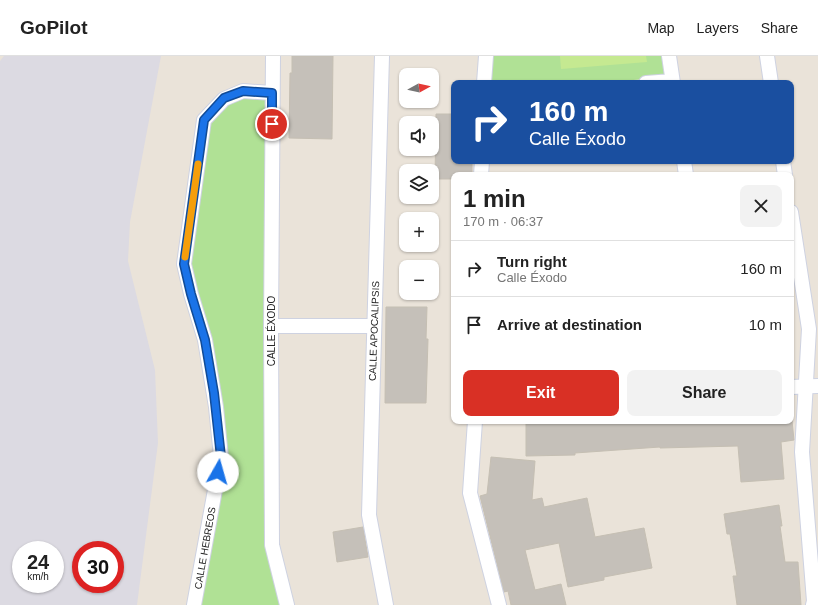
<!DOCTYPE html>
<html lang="en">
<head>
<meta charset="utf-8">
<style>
	:root { --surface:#fff; --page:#f2f2f2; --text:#222; --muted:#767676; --line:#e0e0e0; --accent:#d93025 }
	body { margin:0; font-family:Helvetica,sans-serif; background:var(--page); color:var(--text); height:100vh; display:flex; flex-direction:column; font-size:15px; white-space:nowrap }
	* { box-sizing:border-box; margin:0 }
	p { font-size:13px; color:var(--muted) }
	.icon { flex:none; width:22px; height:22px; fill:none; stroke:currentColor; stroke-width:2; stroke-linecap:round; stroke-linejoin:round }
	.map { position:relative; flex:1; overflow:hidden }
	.drawer { position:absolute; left:451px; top:116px; width:343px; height:252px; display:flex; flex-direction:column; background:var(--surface); border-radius:8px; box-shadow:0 1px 3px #0004 }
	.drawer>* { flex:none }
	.banner { position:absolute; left:451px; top:24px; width:343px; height:84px; border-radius:8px; box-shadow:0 1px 3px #0004; background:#1a4fa0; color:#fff; overflow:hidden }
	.needle { width:26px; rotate:82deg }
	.tools { position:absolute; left:399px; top:12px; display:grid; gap:8px }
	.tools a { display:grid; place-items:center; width:40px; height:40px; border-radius:8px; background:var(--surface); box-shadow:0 1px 3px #0004; font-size:20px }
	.speed { position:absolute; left:12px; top:485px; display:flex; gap:8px; font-size:20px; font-weight:700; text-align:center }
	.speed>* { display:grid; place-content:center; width:52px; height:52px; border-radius:50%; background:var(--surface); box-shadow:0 1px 3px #0004; line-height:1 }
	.speed small { font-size:10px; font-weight:400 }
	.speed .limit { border:6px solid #d22; background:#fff; color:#111 }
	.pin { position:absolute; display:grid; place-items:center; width:34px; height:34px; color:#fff; margin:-17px; border:2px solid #fff; border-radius:50%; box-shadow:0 1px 4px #0007 }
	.me { position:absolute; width:44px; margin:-22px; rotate:7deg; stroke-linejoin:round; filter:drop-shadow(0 0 3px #0008) }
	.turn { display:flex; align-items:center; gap:14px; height:84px; padding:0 12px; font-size:18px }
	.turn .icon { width:52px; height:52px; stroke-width:2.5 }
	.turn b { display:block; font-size:28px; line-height:34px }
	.round { display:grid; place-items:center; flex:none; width:42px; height:42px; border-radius:8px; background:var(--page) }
	.overview { display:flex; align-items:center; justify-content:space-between; height:68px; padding:0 12px }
	h1 { font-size:24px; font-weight:600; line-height:30px }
	.action { display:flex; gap:8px; margin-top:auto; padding:8px 12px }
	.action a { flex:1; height:46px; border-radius:8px; background:var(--accent); color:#fff; font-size:16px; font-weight:600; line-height:46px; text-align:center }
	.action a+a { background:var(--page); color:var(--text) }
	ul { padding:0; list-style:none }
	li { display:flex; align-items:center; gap:12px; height:56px; padding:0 12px; border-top:1px solid var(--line) }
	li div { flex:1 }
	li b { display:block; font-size:15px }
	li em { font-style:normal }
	header { display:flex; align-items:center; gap:24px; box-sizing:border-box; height:56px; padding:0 20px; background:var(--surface); border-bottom:1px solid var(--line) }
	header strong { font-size:19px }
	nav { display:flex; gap:22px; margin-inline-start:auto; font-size:14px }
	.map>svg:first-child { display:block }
	.industrial { fill:#dcdae2; fill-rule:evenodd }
	.green { fill:#b0e195 }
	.pitch { fill:#c5e991 }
	.building { fill:#c5c0b9; stroke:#c5bfb3 }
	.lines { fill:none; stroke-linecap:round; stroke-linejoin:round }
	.minor-casing { stroke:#ced2e1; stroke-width:16 }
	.minor { stroke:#fff; stroke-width:14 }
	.route-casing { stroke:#114b97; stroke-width:10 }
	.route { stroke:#1a73e8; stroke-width:7 }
	.slow { stroke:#f59e0b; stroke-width:7 }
	.labels { text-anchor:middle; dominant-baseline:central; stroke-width:3; stroke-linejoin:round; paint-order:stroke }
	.street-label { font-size:10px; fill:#282828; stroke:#fff }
</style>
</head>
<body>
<header>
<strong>GoPilot</strong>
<nav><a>Map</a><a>Layers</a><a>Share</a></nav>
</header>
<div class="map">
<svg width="818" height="549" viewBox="0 0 818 549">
	<rect width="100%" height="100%" fill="#eae3d9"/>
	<path class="industrial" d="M 4,0 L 161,0 L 130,166 L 128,205 L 155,314 L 158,387 L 137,549 L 0,549 L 0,5 ZM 21,494 L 55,494 L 55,528 L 21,528 ZM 81,494 L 115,494 L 115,528 L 81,528 Z"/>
	<path class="green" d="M 491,0 L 663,0 L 666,21 L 601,27 L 490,27 Z
		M 244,39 L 269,41 L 267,487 L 284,549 L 197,549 L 225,401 L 188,206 L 209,65 L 227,46 Z"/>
	<path class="pitch" d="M 560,0 L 646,0 L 647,6 L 561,13 Z"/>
	<path class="building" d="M 292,0 L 333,0 L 332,83 L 289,82 L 290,17 L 292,17 Z
		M 436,58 L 454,58 L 454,105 L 472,105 L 472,119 L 454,119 L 454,123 L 435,123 Z
		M 386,251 L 427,251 L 426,283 L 428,283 L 426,347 L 385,347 Z
		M 526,365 L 792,365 L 794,384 L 781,386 L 784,423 L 741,426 L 738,390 L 660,392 L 660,391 L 575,397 L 575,399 L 526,400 Z
		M 491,401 L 535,405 L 532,444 L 542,442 L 544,451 L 587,442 L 595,481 L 644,472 L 652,512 L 604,521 L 604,524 L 568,531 L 559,487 L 525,494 L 535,534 L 561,528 L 566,549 L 511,549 L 508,535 L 504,536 L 480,440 L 487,438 Z
		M 779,449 L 782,470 L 780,470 L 785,506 L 798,506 L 801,549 L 737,549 L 733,520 L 737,520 L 730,478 L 727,478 L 724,458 Z
		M 363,471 L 368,501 L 337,506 L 333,476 Z"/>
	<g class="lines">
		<g class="minor-casing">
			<path id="minor" d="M 273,0 L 271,270 L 272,489 L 287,549
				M 382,0 L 369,459 L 386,549
				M 669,0 L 673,27
				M 767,0 L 771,27
				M 484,27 L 486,0
				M 646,27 L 672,25
				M 684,105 L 686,119
				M 783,105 L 785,119
				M 481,119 L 482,105
				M 791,156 L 809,273 L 802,396 L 814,545 L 813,549
				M 271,270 L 374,270
				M 791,331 L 818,330
				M 475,365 L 470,437 L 499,549
				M 194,549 L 221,401 L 216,351 L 205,284 L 191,238 L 184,208 L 204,64 L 224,43 L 243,35 L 272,37"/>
		</g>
		<use href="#minor" class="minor"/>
	</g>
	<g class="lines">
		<g class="route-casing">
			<path id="route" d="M 218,416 L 221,401 L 214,337 L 205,284 L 191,238 L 184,208 L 204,64 L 224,42 L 243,35 L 272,37 L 272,68"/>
		</g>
		<use href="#route" class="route"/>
		<path class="slow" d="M 185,201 L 198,108"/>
	</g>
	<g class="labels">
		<g class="street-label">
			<text transform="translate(271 275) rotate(-90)">CALLE ÉXODO</text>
			<text transform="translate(374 275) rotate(-88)">CALLE APOCALIPSIS</text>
			<text transform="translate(205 492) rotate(-80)">CALLE HEBREOS</text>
		</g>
	</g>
</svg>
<div class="tools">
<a><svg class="needle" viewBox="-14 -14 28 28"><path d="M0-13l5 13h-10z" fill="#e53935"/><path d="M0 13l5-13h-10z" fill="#767676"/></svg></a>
<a><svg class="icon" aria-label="sound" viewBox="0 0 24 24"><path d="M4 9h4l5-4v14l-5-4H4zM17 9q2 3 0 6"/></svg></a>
<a><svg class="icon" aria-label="layers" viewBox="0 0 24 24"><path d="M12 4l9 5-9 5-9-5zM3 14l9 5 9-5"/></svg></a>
<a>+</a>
<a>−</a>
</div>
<div class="speed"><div>24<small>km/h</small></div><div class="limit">30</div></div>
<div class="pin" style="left:272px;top:68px;background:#d93025"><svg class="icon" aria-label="arrive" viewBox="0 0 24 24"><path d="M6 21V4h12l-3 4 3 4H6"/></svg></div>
<svg class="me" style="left:218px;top:416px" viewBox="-20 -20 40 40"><circle r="19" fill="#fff"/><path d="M0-13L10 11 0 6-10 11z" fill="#1a73e8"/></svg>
<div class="banner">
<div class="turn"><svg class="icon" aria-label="right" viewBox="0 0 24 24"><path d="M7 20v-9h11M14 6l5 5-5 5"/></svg><div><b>160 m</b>Calle Éxodo</div></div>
</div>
<section class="drawer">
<div class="overview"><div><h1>1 min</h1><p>170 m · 06:37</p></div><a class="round"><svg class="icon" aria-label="close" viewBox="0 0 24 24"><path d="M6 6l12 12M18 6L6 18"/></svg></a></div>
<ul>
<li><svg class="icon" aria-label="right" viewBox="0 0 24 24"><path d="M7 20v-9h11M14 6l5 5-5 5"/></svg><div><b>Turn right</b><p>Calle Éxodo</p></div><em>160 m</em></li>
<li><svg class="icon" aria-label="arrive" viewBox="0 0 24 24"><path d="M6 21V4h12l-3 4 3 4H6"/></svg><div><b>Arrive at destination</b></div><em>10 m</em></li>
</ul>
<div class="action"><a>Exit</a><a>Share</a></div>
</section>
</div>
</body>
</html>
